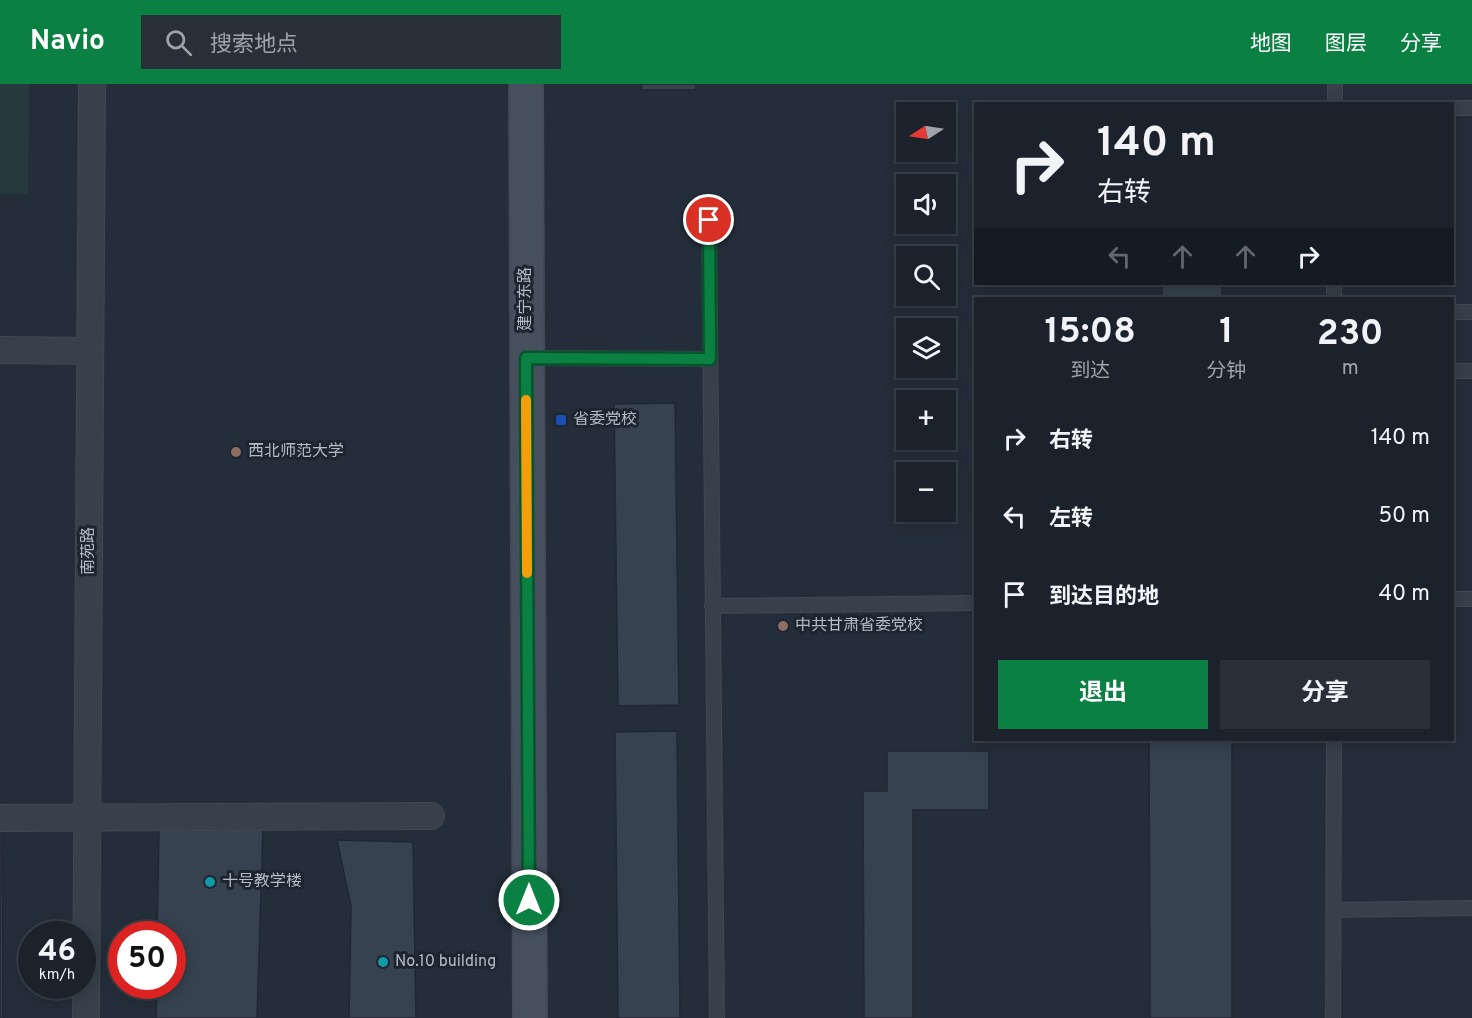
<!DOCTYPE html>
<html lang="zh">
<head>
<meta charset="utf-8">
<style>
	:root { --surface:#1b222c; --page:#282f38; --text:#f1f3f6; --muted:#a0a4a9; --line:#393f48; --accent:#0b8043 }
	body { margin:0; font-family:Overpass,"Noto Sans SC",sans-serif; background:var(--page); color:var(--text); height:100vh; display:flex; flex-direction:column; font-size:22px; white-space:nowrap }
	* { box-sizing:border-box; margin:0 }
	p { font-size:20px; color:var(--muted) }
	.icon { flex:none; width:33px; height:33px; fill:none; stroke:currentColor; stroke-width:2; stroke-linecap:round; stroke-linejoin:round }
	.map { position:relative; flex:1; overflow:hidden }
	.sheet { position:absolute; left:974px; top:213px; width:480px; height:444px; display:flex; flex-direction:column; background:var(--surface); border-radius:0px; box-shadow:0 3px 15px #0003,0 0 0 2px var(--line) }
	.sheet>* { flex:none }
	.guide { position:absolute; left:974px; top:18px; width:480px; height:183px; border-radius:0px; box-shadow:0 3px 15px #0003,0 0 0 2px var(--line); background:#1b222c; color:var(--text); overflow:hidden }
	.needle { width:39px; rotate:258deg }
	.buttons { position:absolute; left:896px; top:18px; display:grid; gap:12px }
	.buttons a { display:grid; place-items:center; width:60px; height:60px; border-radius:0px; background:var(--surface); box-shadow:0 3px 15px #0003,0 0 0 2px var(--line); font-size:30px }
	.speed { position:absolute; left:18px; top:837px; display:flex; gap:12px; font-size:30px; font-weight:700; text-align:center }
	.speed>* { display:grid; place-content:center; width:78px; height:78px; border-radius:50%; background:var(--surface); box-shadow:0 3px 15px #0003,0 0 0 2px var(--line); line-height:1 }
	.speed small { font-size:15px; font-weight:400 }
	.speed .limit { border:9px solid #d22; background:#fff; color:#111 }
	.pin { position:absolute; display:grid; place-items:center; width:51px; height:51px; color:#fff; margin:-26px; border:3px solid #fff; border-radius:50%; box-shadow:0 2px 6px #0007 }
	.me { position:absolute; width:66px; margin:-33px; rotate:0deg; stroke-linejoin:round; filter:drop-shadow(0 0 4px #0008) }
	.turn { display:flex; align-items:center; gap:21px; height:126px; padding:0 24px; font-size:27px }
	.turn .icon { width:78px; height:78px; stroke-width:2.5 }
	.turn b { display:block; font-size:42px; line-height:51px }
	.lanes { display:flex; align-items:center; height:57px; padding:0 24px; background:#0003; justify-content:center; gap:30px; direction:ltr }
	.lanes .off { opacity:.35 }
	.eta { display:flex; justify-content:space-evenly; align-items:center; height:102px; text-align:center }
	.eta b { font-size:36px; font-weight:700; line-height:42px }
	.cta { display:flex; gap:12px; margin-top:auto; padding:12px 24px }
	.cta a { flex:1; height:69px; border-radius:0px; background:var(--accent); color:#fff; font-size:24px; font-weight:700; line-height:69px; text-align:center }
	.cta a+a { background:var(--page); color:var(--text) }
	ul { padding:0; list-style:none }
	li { display:flex; align-items:center; gap:18px; height:78px; padding:0 24px }
	li div { flex:1 }
	li b { display:block; font-size:22px }
	li em { font-style:normal }
	header { display:flex; align-items:center; gap:36px; box-sizing:border-box; height:84px; padding:0 30px; background:var(--accent); color:#fff }
	header strong { font-size:28px }
	nav { display:flex; gap:33px; margin-inline-start:auto; font-size:21px }
	.search { width:420px; height:54px; background:var(--page); display:flex; align-items:center; gap:15px; box-sizing:border-box; padding:0 21px; border-radius:0px; color:var(--muted); font-size:22px }
	.map>svg:first-child { display:block }
	.green { fill:#26393c }
	.building { fill:#364250; stroke:#1f2732; stroke-width:1.5 }
	.lines { fill:none; stroke-linecap:round; stroke-linejoin:round }
	.lane-casing { stroke:#414954; stroke-width:16 }
	.street-casing { stroke:#414954; stroke-width:28 }
	.secondary-casing { stroke:#414954; stroke-width:36 }
	.lane { stroke:#37404b; stroke-width:14 }
	.street { stroke:#37404b; stroke-width:26 }
	.secondary { stroke:#464f5e; stroke-width:33 }
	.route-casing { stroke:#07532c; stroke-width:15 }
	.route { stroke:#0b8043; stroke-width:10 }
	.slow { stroke:#f59e0b; stroke-width:10 }
	.transit-dot { fill:#1a4fb4; stroke:#1d2530; stroke-width:2 }
	.education-dot { fill:#8d6e63; stroke:#1d2530; stroke-width:2 }
	.culture-dot { fill:#0f9aa8; stroke:#1d2530; stroke-width:2 }
	.labels { text-anchor:middle; dominant-baseline:central; stroke-width:6; stroke-linejoin:round; paint-order:stroke }
	.street-label { font-size:16px; fill:#b3bbc6; stroke:#1d2530 }
	.poi-label { font-size:16px; fill:#b3bbc6; stroke:#1d2530; text-anchor:start }
</style>
</head>
<body>
<header>
<strong>Navio</strong>
<div class="search"><svg class="icon" aria-label="search" viewBox="0 0 24 24"><circle cx="10" cy="10" r="6"/><path d="M15 15l6 6"/></svg>搜索地点</div>
<nav><a>地图</a><a>图层</a><a>分享</a></nav>
</header>
<div class="map">
<svg width="1472" height="934" viewBox="0 0 1472 934">
	<rect width="100%" height="100%" fill="#242e3a"/>
	<path class="green" d="M 0,0 L 29,0 L 28,110 L 0,110 Z"/>
	<path class="building" d="M 642,0 L 696,0 L 696,6 L 641,6 Z
		M 1162,200 L 1222,200 L 1222,214 L 1162,214 Z
		M 675,319 L 679,621 L 618,622 L 614,320 Z
		M 677,647 L 680,934 L 618,934 L 615,648 Z
		M 1149,656 L 1232,656 L 1232,934 L 1150,934 Z
		M 887,667 L 989,667 L 989,726 L 913,726 L 913,934 L 864,934 L 863,707 L 887,707 Z
		M 0,741 L 2,741 L 3,934 L 0,934 Z
		M 263,745 L 257,934 L 156,934 L 157,902 L 172,902 L 172,850 L 157,850 L 159,746 Z
		M 337,756 L 413,758 L 416,934 L 349,934 L 351,822 Z"/>
	<g class="lines">
		<g class="lane-casing">
			<path id="lane" d="M 1335,0 L 1335,20
				M 1452,24 L 1472,24
				M 709,136 L 717,934
				M 1334,214 L 1334,200
				M 1452,228 L 1472,228
				M 526,274 L 710,275
				M 1452,287 L 1472,287
				M 1452,515 L 1472,515
				M 712,522 L 975,519
				M 1334,826 L 1472,824
				M 1333,934 L 1334,656"/>
		</g>
		<g class="street-casing">
			<path id="street" d="M 0,266 L 90,267
				M 0,734 L 431,732
				M 86,934 L 92,0"/>
		</g>
		<g class="secondary-casing">
			<path id="secondary" d="M 526,0 L 530,934"/>
		</g>
		<use href="#lane" class="lane"/>
		<use href="#street" class="street"/>
		<use href="#secondary" class="secondary"/>
	</g>
	<g class="lines">
		<g class="route-casing">
			<path id="route" d="M 529,816 L 526,274 L 710,275 L 709,136"/>
		</g>
		<use href="#route" class="route"/>
		<path class="slow" d="M 526,316 L 527,489"/>
	</g>
	<rect class="transit-dot" x="555" y="330" width="12" height="12" rx="3"/>
	<g class="education-dot">
		<circle cx="236" cy="368" r="6"/>
		<circle cx="783" cy="542" r="6"/>
	</g>
	<g class="culture-dot">
		<circle cx="210" cy="798" r="6"/>
		<circle cx="383" cy="878" r="6"/>
	</g>
	<g class="labels">
		<g class="street-label">
			<text transform="translate(526 215) rotate(-90)">建宁东路</text>
			<text transform="translate(89 467) rotate(-90)">南苑路</text>
		</g>
		<g class="poi-label">
			<text x="573" y="336">省委党校</text>
			<text x="248" y="368">西北师范大学</text>
			<text x="795" y="542">中共甘肃省委党校</text>
			<text x="222" y="798">十号教学楼</text>
			<text x="395" y="878">No.10 building</text>
		</g>
	</g>
</svg>
<div class="buttons">
<a><svg class="needle" viewBox="-14 -14 28 28"><path d="M0-13l5 13h-10z" fill="#e53935"/><path d="M0 13l5-13h-10z" fill="#a0a4a9"/></svg></a>
<a><svg class="icon" aria-label="sound" viewBox="0 0 24 24"><path d="M4 9h4l5-4v14l-5-4H4zM17 9q2 3 0 6"/></svg></a>
<a><svg class="icon" aria-label="search" viewBox="0 0 24 24"><circle cx="10" cy="10" r="6"/><path d="M15 15l6 6"/></svg></a>
<a><svg class="icon" aria-label="layers" viewBox="0 0 24 24"><path d="M12 4l9 5-9 5-9-5zM3 14l9 5 9-5"/></svg></a>
<a>+</a>
<a>−</a>
</div>
<div class="speed"><div>46<small>km/h</small></div><div class="limit">50</div></div>
<div class="pin" style="left:709px;top:136px;background:#d93025"><svg class="icon" aria-label="arrive" viewBox="0 0 24 24"><path d="M6 21V4h12l-3 4 3 4H6"/></svg></div>
<svg class="me" style="left:529px;top:816px" viewBox="-20 -20 40 40"><circle r="17" fill="#0b8043" stroke="#fff" stroke-width="3"/><path d="M0-11L8 9 0 5-8 9z" fill="#fff"/></svg>
<div class="guide">
<div class="turn"><svg class="icon" aria-label="right" viewBox="0 0 24 24"><path d="M7 20v-9h11M14 6l5 5-5 5"/></svg><div><b>140 m</b>右转</div></div>
<div class="lanes"><svg class="icon off" aria-label="left" viewBox="0 0 24 24"><path d="M17 20v-9H6M10 6l-5 5 5 5"/></svg><svg class="icon off" aria-label="ahead" viewBox="0 0 24 24"><path d="M12 20V5M6 11l6-6 6 6"/></svg><svg class="icon off" aria-label="ahead" viewBox="0 0 24 24"><path d="M12 20V5M6 11l6-6 6 6"/></svg><svg class="icon" aria-label="right" viewBox="0 0 24 24"><path d="M7 20v-9h11M14 6l5 5-5 5"/></svg></div>
</div>
<section class="sheet">
<div class="eta">
<div><b>15:08</b><p>到达</p></div>
<div><b>1</b><p>分钟</p></div>
<div><b>230</b><p>m</p></div>
</div>
<ul>
<li><svg class="icon" aria-label="right" viewBox="0 0 24 24"><path d="M7 20v-9h11M14 6l5 5-5 5"/></svg><div><b>右转</b></div><em>140 m</em></li>
<li><svg class="icon" aria-label="left" viewBox="0 0 24 24"><path d="M17 20v-9H6M10 6l-5 5 5 5"/></svg><div><b>左转</b></div><em>50 m</em></li>
<li><svg class="icon" aria-label="arrive" viewBox="0 0 24 24"><path d="M6 21V4h12l-3 4 3 4H6"/></svg><div><b>到达目的地</b></div><em>40 m</em></li>
</ul>
<div class="cta"><a>退出</a><a>分享</a></div>
</section>
</div>
</body>
</html>
